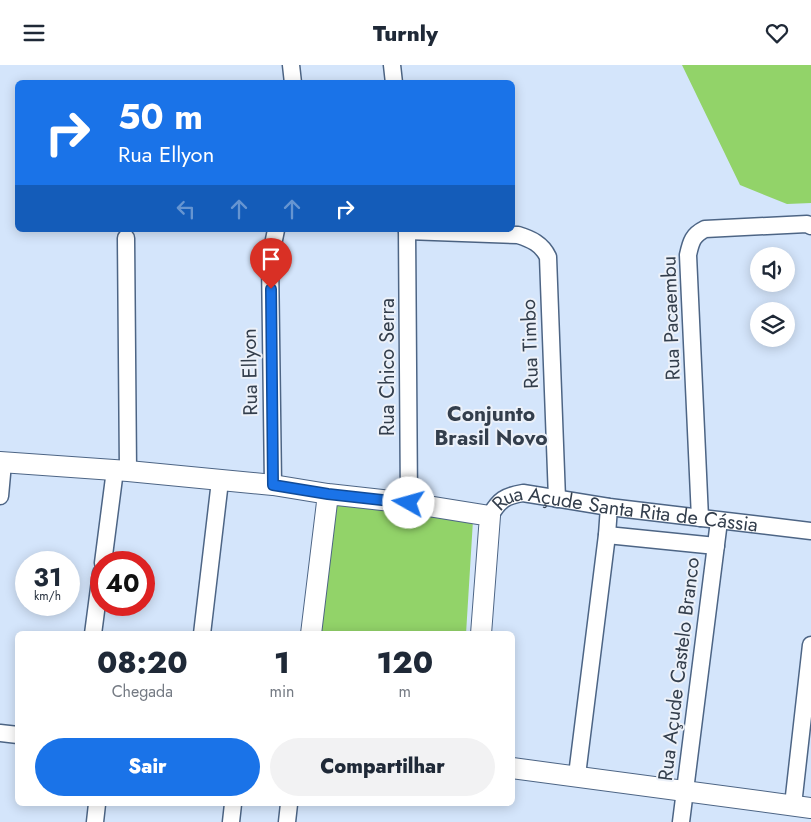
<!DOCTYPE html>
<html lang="pt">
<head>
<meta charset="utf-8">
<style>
	:root { --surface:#fff; --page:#f2f2f3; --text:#1f2937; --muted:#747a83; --accent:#1a73e8 }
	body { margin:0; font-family:Jost,sans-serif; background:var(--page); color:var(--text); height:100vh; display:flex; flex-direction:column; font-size:19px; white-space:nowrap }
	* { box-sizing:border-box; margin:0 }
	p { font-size:16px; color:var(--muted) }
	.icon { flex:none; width:28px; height:28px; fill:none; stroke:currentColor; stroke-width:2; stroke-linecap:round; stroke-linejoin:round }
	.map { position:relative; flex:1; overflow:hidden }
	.drawer { position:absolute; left:15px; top:566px; width:500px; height:175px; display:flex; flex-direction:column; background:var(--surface); border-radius:8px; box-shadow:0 2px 12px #0003 }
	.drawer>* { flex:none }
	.guide { position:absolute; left:15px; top:15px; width:500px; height:152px; border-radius:8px; box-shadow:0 2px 12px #0003; background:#1a73e8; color:#fff; overflow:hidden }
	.fabs { position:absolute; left:750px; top:182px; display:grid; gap:10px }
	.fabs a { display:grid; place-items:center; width:45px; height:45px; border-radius:50%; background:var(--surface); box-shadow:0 2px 12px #0003; font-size:25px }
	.speed { position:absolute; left:15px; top:486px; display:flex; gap:10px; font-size:25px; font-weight:700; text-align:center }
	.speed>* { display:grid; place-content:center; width:65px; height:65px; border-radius:50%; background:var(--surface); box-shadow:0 2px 12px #0003; line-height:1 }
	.speed small { font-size:12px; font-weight:400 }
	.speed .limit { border:8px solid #d22; background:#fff; color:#111 }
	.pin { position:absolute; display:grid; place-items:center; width:42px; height:42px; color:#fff; margin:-51px -21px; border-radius:50% 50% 50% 0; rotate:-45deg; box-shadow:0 0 5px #0007 }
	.pin .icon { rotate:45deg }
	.me { position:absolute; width:55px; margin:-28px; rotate:277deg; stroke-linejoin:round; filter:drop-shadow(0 0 4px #0008) }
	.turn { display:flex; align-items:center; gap:18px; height:105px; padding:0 20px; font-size:22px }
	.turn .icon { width:65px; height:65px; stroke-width:2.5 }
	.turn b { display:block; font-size:35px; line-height:42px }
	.lanes { display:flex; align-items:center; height:48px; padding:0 20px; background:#0003; justify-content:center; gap:25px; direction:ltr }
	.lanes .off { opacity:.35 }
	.eta { display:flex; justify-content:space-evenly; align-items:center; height:85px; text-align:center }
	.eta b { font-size:30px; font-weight:800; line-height:35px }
	.action { display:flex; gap:10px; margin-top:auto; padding:10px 20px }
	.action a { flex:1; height:58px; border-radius:30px; background:var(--accent); color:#fff; font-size:20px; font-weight:800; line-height:58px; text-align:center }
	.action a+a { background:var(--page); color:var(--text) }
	header { display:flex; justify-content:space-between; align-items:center; height:65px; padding:0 20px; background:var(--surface); font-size:22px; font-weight:800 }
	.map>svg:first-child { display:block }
	.green { fill:#92d369 }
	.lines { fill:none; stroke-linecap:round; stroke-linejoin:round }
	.minor-casing { stroke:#4d6585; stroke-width:19 }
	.tertiary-casing { stroke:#4d6585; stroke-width:22 }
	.minor { stroke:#fff; stroke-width:16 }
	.tertiary { stroke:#fff; stroke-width:20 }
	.route-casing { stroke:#114b97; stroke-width:12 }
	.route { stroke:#1a73e8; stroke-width:9 }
	.labels { text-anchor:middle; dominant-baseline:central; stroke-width:4; stroke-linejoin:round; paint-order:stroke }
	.street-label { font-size:20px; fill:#333e4c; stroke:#ecf1f9 }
	.neighbourhood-label { font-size:21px; font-weight:bold; fill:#333e4c; stroke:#ecf1f9 }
</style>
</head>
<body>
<header><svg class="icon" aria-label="menu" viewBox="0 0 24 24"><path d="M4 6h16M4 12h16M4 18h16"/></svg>Turnly<svg class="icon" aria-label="heart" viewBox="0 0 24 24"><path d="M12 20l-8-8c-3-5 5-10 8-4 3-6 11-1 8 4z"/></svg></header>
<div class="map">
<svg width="811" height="757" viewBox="0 0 811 757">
	<rect width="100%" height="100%" fill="#d4e5fb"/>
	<path class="green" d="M 682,0 L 811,0 L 811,138 L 787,139 L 740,120 Z
		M 329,437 L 473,455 L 466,569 L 314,569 Z"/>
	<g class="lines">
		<g class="minor-casing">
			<g id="minor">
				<path d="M 291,0 L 293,18"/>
				<path d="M 392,0 L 394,18"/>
				<path d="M 407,165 L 409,438"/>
				<path d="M 407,166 L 518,170 C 531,174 542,179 548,192 L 557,434"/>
				<path d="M 126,173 L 128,406"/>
				<path d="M 273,420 L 270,194 L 276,165"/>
				<path d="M 0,431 L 3,398"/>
				<path id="s1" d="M 490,451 C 499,435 505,431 523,428 L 609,442 L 811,466"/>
				<path d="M 700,453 L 688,190 C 691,176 693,170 705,164 L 807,159 L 811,161"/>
				<path d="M 607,470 L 716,481"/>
				<path d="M 103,498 L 115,405"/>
				<path d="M 93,569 L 101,508"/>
				<path d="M 202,569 L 220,416"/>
				<path d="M 0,668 L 18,670"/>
				<path d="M 577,710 L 607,470 L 609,442"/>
				<path d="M 793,740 L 811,580"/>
				<path d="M 95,757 L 97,739"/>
				<path d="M 231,757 L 233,739"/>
				<path d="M 287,757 L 289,739"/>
				<path d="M 681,757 L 719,456"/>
			</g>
		</g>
		<g class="tertiary-casing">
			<path id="tertiary" d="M 0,397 L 128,406 L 273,420 L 328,429 L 409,438 L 490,451 L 481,569
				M 311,569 L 328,429
				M 512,703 L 811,743"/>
		</g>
		<use href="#minor" class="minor"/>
		<use href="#tertiary" class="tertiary"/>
	</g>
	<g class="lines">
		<g class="route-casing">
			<path id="route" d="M 271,224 L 273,420 L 328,429 L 409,438"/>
		</g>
		<use href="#route" class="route"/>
	</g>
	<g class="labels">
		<g class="street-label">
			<text transform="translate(671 253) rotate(-92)">Rua Pacaembu</text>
			<text transform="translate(530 279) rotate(-92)">Rua Timbo</text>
			<text transform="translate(387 302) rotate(-90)">Rua Chico Serra</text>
			<text transform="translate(250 307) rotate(-91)">Rua Ellyon</text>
			<text stroke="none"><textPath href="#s1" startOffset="145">Rua Açude Santa Rita de Cássia</textPath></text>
			<text transform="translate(679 604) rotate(-83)">Rua Açude Castelo Branco</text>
		</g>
		<g class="neighbourhood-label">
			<text x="491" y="349">Conjunto<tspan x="491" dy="24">Brasil Novo</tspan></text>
		</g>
	</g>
</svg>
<div class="fabs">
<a><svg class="icon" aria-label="sound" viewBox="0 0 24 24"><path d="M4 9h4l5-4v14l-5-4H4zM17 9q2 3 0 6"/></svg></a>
<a><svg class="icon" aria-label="layers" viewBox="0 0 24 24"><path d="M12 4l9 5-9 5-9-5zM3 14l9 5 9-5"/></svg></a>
</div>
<div class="speed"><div>31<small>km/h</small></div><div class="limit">40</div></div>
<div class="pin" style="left:271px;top:224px;background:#d93025"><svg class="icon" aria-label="arrive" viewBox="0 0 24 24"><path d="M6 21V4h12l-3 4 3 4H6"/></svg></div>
<svg class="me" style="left:409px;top:438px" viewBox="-20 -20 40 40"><circle r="19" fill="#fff"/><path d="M0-13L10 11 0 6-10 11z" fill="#1a73e8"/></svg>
<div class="guide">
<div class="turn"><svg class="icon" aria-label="right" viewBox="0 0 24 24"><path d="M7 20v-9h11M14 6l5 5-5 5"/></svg><div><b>50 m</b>Rua Ellyon</div></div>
<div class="lanes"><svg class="icon off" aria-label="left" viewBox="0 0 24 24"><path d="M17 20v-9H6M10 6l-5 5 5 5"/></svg><svg class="icon off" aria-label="ahead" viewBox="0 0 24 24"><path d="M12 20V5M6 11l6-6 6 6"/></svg><svg class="icon off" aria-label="ahead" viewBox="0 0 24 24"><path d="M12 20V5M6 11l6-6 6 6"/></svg><svg class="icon" aria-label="right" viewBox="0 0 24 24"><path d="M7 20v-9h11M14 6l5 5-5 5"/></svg></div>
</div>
<section class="drawer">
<div class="eta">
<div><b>08:20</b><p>Chegada</p></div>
<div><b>1</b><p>min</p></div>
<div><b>120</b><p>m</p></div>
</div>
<div class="action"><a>Sair</a><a>Compartilhar</a></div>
</section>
</div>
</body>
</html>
